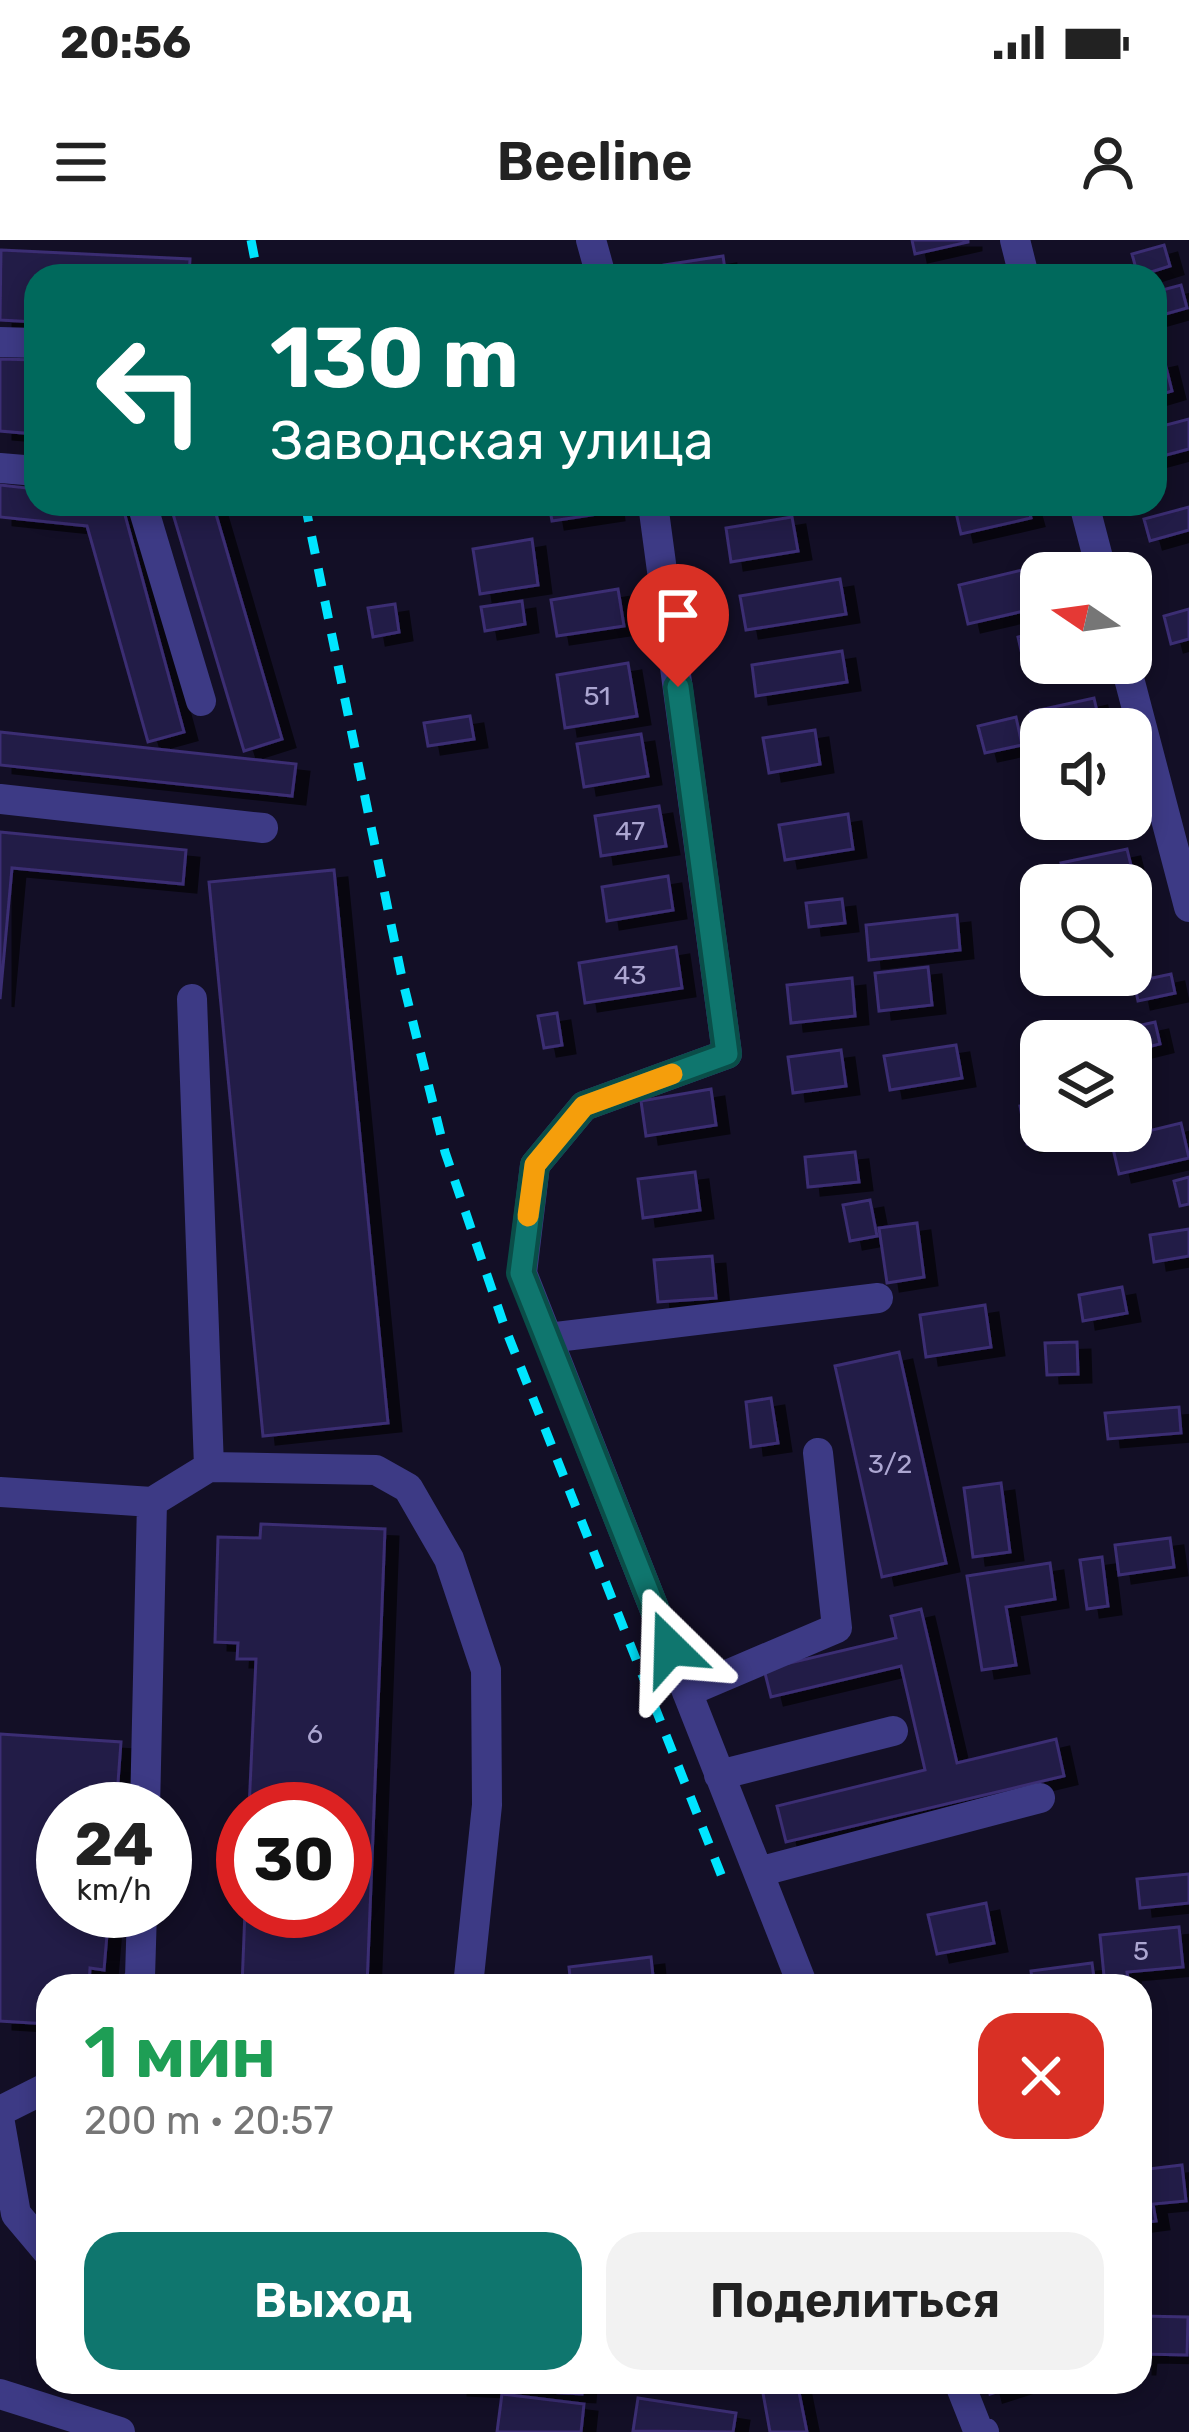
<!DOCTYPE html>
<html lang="ru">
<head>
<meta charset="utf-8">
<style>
	:root { --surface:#fff; --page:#f2f2f2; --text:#222; --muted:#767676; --accent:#0f766e }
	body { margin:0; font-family:Rubik,sans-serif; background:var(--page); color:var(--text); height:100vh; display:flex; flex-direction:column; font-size:45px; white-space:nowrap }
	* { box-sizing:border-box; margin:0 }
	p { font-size:39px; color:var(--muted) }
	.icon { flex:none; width:66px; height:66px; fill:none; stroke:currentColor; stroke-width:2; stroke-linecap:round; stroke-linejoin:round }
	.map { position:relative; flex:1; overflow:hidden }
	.details { position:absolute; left:36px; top:1734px; width:1116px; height:420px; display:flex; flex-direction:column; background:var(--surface); border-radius:36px; box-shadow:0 6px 18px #0003 }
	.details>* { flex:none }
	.guide { position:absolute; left:24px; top:24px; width:1143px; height:252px; border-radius:36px; box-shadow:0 6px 18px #0003; background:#00695c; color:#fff; overflow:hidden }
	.needle { width:78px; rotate:283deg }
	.fabs { position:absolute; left:1020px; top:312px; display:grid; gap:24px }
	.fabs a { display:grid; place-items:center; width:132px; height:132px; border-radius:24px; background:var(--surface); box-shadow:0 6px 18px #0003; font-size:60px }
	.speed { position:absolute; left:36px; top:1542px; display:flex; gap:24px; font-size:60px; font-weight:700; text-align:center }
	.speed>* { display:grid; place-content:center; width:156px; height:156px; border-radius:50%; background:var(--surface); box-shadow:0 6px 18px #0003; line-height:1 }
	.speed small { font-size:30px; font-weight:400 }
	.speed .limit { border:18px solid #d22; background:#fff; color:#111 }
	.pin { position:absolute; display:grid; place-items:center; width:102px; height:102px; color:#fff; margin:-123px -51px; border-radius:50% 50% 50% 0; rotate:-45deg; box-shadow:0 0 12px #0007 }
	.pin .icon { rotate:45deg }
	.me { position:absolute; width:132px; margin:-66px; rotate:338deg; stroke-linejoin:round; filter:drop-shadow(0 0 9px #0008) }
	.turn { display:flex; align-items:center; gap:42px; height:252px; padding:0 48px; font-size:54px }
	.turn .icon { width:156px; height:156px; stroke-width:2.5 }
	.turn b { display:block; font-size:84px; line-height:102px }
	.round { display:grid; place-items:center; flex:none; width:126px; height:126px; border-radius:36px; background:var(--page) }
	.head { display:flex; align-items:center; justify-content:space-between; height:204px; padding:0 48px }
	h1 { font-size:72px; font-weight:600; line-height:90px; color:#1e9e55 }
	.primary-button { display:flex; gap:24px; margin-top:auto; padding:24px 48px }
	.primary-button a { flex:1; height:138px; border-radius:36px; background:var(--accent); color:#fff; font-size:48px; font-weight:600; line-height:138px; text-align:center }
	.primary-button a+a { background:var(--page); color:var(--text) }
	.status { display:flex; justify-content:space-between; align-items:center; height:84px; padding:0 60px; background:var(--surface); direction:ltr }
	.status svg { height:33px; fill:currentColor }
	header { display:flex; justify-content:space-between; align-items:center; height:156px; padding:0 48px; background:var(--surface); font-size:54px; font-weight:600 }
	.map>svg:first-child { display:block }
	.building { fill:#241b47; stroke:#3b2d73; stroke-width:3; filter:url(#shadow) }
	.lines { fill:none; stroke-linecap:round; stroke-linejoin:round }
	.minor { stroke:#3d3a85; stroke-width:30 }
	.rail { stroke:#00e5ff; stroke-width:9; stroke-dasharray:18 15; stroke-linecap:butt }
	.route-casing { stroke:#0a4d48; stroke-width:30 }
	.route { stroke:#0f766e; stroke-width:21 }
	.slow { stroke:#f59e0b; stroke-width:21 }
	.labels { text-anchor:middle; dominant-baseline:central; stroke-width:12; stroke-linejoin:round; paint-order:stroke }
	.number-label { font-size:27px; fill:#aca6d1 }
</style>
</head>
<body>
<div class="status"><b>20:56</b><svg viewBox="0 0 49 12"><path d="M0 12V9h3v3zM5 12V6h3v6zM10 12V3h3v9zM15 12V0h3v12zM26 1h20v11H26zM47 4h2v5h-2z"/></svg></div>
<header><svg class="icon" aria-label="menu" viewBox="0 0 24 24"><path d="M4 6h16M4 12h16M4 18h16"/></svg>Beeline<svg class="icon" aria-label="person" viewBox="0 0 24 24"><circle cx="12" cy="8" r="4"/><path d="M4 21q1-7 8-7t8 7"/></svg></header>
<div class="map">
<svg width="1189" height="2192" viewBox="0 0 1189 2192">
	<defs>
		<filter id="shadow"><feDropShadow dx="13" dy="8" stdDeviation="0" flood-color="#0009"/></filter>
	</defs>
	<rect width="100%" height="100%" fill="#130f26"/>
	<path class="building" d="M 912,0 L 968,0 L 968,2 L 915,14 Z
		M 1164,5 L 1170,26 L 1138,36 L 1132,14 Z
		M 1,10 L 190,19 L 189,36 L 36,36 L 36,82 L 0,80 Z
		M 723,16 L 726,36 L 666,36 L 664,25 Z
		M 1181,45 L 1187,68 L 1155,77 L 1155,52 Z
		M 0,119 L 36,120 L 36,194 L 0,191 Z
		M 1164,119 L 1172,151 L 1155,156 L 1155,121 Z
		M 1189,179 L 1189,209 L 1155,218 L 1155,188 Z
		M 0,245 L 36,249 L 36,264 L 122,264 L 184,492 L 148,502 L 87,286 L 0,277 Z
		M 170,264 L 213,264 L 282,499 L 244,511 Z
		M 549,264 L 610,264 L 611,272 L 552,281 Z
		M 954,264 L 1027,264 L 1031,278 L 961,294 Z
		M 1189,267 L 1189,290 L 1150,301 L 1144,279 Z
		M 792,277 L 798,311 L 731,322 L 726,288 Z
		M 532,299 L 538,345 L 480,354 L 473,309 Z
		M 1056,322 L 1059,333 L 1041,333 L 1041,367 L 968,384 L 959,345 Z
		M 840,339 L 846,374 L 746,390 L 740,356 Z
		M 618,349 L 624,386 L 557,396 L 551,360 Z
		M 522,361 L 525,384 L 485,391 L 481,367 Z
		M 395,364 L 399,392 L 373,397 L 368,368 Z
		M 1189,369 L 1189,399 L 1171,404 L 1164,376 Z
		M 1041,391 L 1041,415 L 1023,419 L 1018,397 Z
		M 842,411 L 847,442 L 756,456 L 752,425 Z
		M 628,423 L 637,476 L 565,488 L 557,435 Z
		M 1094,458 L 1101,489 L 1041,489 L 1041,507 L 1039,507 L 1031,472 Z
		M 470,476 L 474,499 L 428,506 L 424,483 Z
		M 1016,477 L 1022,505 L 985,513 L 978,486 Z
		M 815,490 L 820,524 L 769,533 L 763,498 Z
		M 0,492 L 296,524 L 292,556 L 0,525 Z
		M 641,494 L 648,536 L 584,547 L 577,504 Z
		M 659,566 L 666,606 L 601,616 L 595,576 Z
		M 848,574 L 853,609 L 785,620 L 779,585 Z
		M 0,592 L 186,610 L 183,644 L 12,628 L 0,759 Z
		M 1127,609 L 1135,642 L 1123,645 L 1066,645 L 1061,623 Z
		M 334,630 L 388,1183 L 263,1196 L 209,642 Z
		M 668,636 L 673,670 L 607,681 L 602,647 Z
		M 842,659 L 845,683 L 809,687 L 806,663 Z
		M 957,675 L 960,710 L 869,720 L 866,685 Z
		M 676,707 L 682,748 L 585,763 L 579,723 Z
		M 928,727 L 932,765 L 879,771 L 875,733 Z
		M 1171,734 L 1175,753 L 1138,761 L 1134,742 Z
		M 852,738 L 855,776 L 791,783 L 787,745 Z
		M 557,773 L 562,805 L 544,808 L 538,776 Z
		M 1155,782 L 1160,804 L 1131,811 L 1131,801 L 1093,801 L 1091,796 Z
		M 956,805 L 962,838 L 890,850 L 884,816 Z
		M 841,810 L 846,846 L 793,853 L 788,817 Z
		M 711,849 L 716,885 L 646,896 L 641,861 Z
		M 1041,862 L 1041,891 L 1088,891 L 1027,904 L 1020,866 Z
		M 1181,883 L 1189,918 L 1119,934 L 1111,900 Z
		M 855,912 L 859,942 L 808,947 L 805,917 Z
		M 695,932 L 700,970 L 643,978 L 638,939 Z
		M 1189,937 L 1189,964 L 1180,966 L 1174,941 Z
		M 870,960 L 877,996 L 850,1001 L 843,965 Z
		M 917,983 L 924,1037 L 887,1043 L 879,988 Z
		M 1189,989 L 1189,1016 L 1154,1022 L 1150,995 Z
		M 712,1016 L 716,1058 L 658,1062 L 654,1020 Z
		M 1122,1047 L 1127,1073 L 1083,1081 L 1079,1055 Z
		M 985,1065 L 991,1107 L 926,1117 L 920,1075 Z
		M 1077,1102 L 1078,1134 L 1047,1135 L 1045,1103 Z
		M 899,1112 L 946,1323 L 882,1337 L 835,1126 Z
		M 771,1158 L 778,1203 L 751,1207 L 746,1162 Z
		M 1179,1167 L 1181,1193 L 1108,1199 L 1105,1173 Z
		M 1001,1243 L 1010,1312 L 973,1317 L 964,1248 Z
		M 261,1284 L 385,1289 L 367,1746 L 242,1746 L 245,1671 L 345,1671 L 345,1569 L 249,1569 L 256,1419 L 237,1419 L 238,1403 L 215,1402 L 218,1297 L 260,1298 Z
		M 1170,1298 L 1174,1327 L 1119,1335 L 1115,1305 Z
		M 1102,1317 L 1108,1366 L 1087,1369 L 1080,1320 Z
		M 1050,1323 L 1055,1359 L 1006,1367 L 1016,1425 L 982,1430 L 967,1336 Z
		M 921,1369 L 957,1523 L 1056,1499 L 1064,1536 L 786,1602 L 777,1566 L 925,1530 L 901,1426 L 771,1457 L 764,1429 L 896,1398 L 891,1376 Z
		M 0,1494 L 121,1502 L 116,1569 L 63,1569 L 63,1671 L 109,1671 L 104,1730 L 90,1728 L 89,1746 L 48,1746 L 48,1784 L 0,1781 Z
		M 1189,1634 L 1189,1663 L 1140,1668 L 1137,1639 Z
		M 986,1663 L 994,1703 L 937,1714 L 928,1675 Z
		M 1179,1687 L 1183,1727 L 1127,1732 L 1129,1746 L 1105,1746 L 1100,1695 Z
		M 651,1717 L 654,1746 L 571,1746 L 569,1727 Z
		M 1092,1723 L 1095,1746 L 1033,1746 L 1031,1731 Z
		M 1182,1925 L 1186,1961 L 1153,1964 L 1156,1981 L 1140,1983 L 1140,1930 Z
		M 1140,2076 L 1188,2077 L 1187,2115 L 1143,2114 L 1142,2126 L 1140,2126 Z
		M 455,2142 L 583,2142 L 582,2154 L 455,2147 Z
		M 761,2142 L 797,2142 L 807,2192 L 770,2192 Z
		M 987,2142 L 1028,2142 L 990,2154 Z
		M 502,2154 L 584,2164 L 581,2192 L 497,2192 Z
		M 638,2158 L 736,2173 L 733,2192 L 633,2191 Z"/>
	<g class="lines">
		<path class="minor" d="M 591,0 L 601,36
			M 1015,0 L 1024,36
			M 0,102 L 36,103
			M 0,228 L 36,231
			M 142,264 L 201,461
			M 653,264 L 727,814 L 584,866 L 535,925 L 522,1033 L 803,1746
			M 1084,264 L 1102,333
			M 1125,423 L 1189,667
			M 0,559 L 263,588
			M 192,759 L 209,1227
			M 548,1098 L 878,1058
			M 0,1252 L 152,1262 L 209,1227 L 376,1230 L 408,1248 L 449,1319 L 486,1430 L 487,1565 L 468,1746
			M 687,1452 L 837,1388 L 818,1213
			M 719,1535 L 893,1491
			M 145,1569 L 152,1262
			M 758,1632 L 1040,1558
			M 135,1746 L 140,1737 L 142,1671
			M 0,1871 L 48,1847
			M 0,1883 L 16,1974 L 48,2012
			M 959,2142 L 978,2190 L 984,2192
			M 0,2154 L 120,2192"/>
		<path class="rail" d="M 251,0 L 258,36
			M 305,264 L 402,738 L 445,912 L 504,1085 L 726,1647"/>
	</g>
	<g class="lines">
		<g class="route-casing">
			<path id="route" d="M 670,1408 L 521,1033 L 535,925 L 584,866 L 727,814 L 678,447"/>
		</g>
		<use href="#route" class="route"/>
		<path class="slow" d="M 528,976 L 535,925 L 584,866 L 672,834"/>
	</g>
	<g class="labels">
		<g class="number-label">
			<text x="597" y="456">51</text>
			<text x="630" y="591">47</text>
			<text x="630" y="735">43</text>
			<text x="890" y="1224">3/2</text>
			<text x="315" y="1494">6</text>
			<text x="1141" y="1711">5</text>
		</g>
	</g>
</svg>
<div class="fabs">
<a><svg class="needle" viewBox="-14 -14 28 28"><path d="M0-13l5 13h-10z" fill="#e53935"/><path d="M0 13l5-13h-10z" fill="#767676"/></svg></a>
<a><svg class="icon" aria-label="sound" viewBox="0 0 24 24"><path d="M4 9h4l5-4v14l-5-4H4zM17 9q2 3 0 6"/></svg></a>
<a><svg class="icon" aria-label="search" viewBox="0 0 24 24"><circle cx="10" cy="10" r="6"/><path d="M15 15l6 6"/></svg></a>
<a><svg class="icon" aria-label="layers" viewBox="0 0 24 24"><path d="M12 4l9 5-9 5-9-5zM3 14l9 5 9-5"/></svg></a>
</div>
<div class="speed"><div>24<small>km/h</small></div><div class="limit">30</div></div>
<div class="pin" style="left:678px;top:447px;background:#d93025"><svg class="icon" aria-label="arrive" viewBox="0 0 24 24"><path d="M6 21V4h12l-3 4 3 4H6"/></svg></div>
<svg class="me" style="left:670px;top:1408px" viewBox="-20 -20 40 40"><path d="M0-17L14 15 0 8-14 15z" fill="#0f766e" stroke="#fff" stroke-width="4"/></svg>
<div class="guide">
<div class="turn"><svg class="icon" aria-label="left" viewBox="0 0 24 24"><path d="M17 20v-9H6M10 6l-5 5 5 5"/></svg><div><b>130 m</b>Заводская улица</div></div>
</div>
<section class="details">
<div class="head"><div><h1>1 мин</h1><p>200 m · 20:57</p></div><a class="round" style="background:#d93025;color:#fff"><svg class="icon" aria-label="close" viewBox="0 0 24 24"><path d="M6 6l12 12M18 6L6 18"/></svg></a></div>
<div class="primary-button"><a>Выход</a><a>Поделиться</a></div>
</section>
</div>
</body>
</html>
